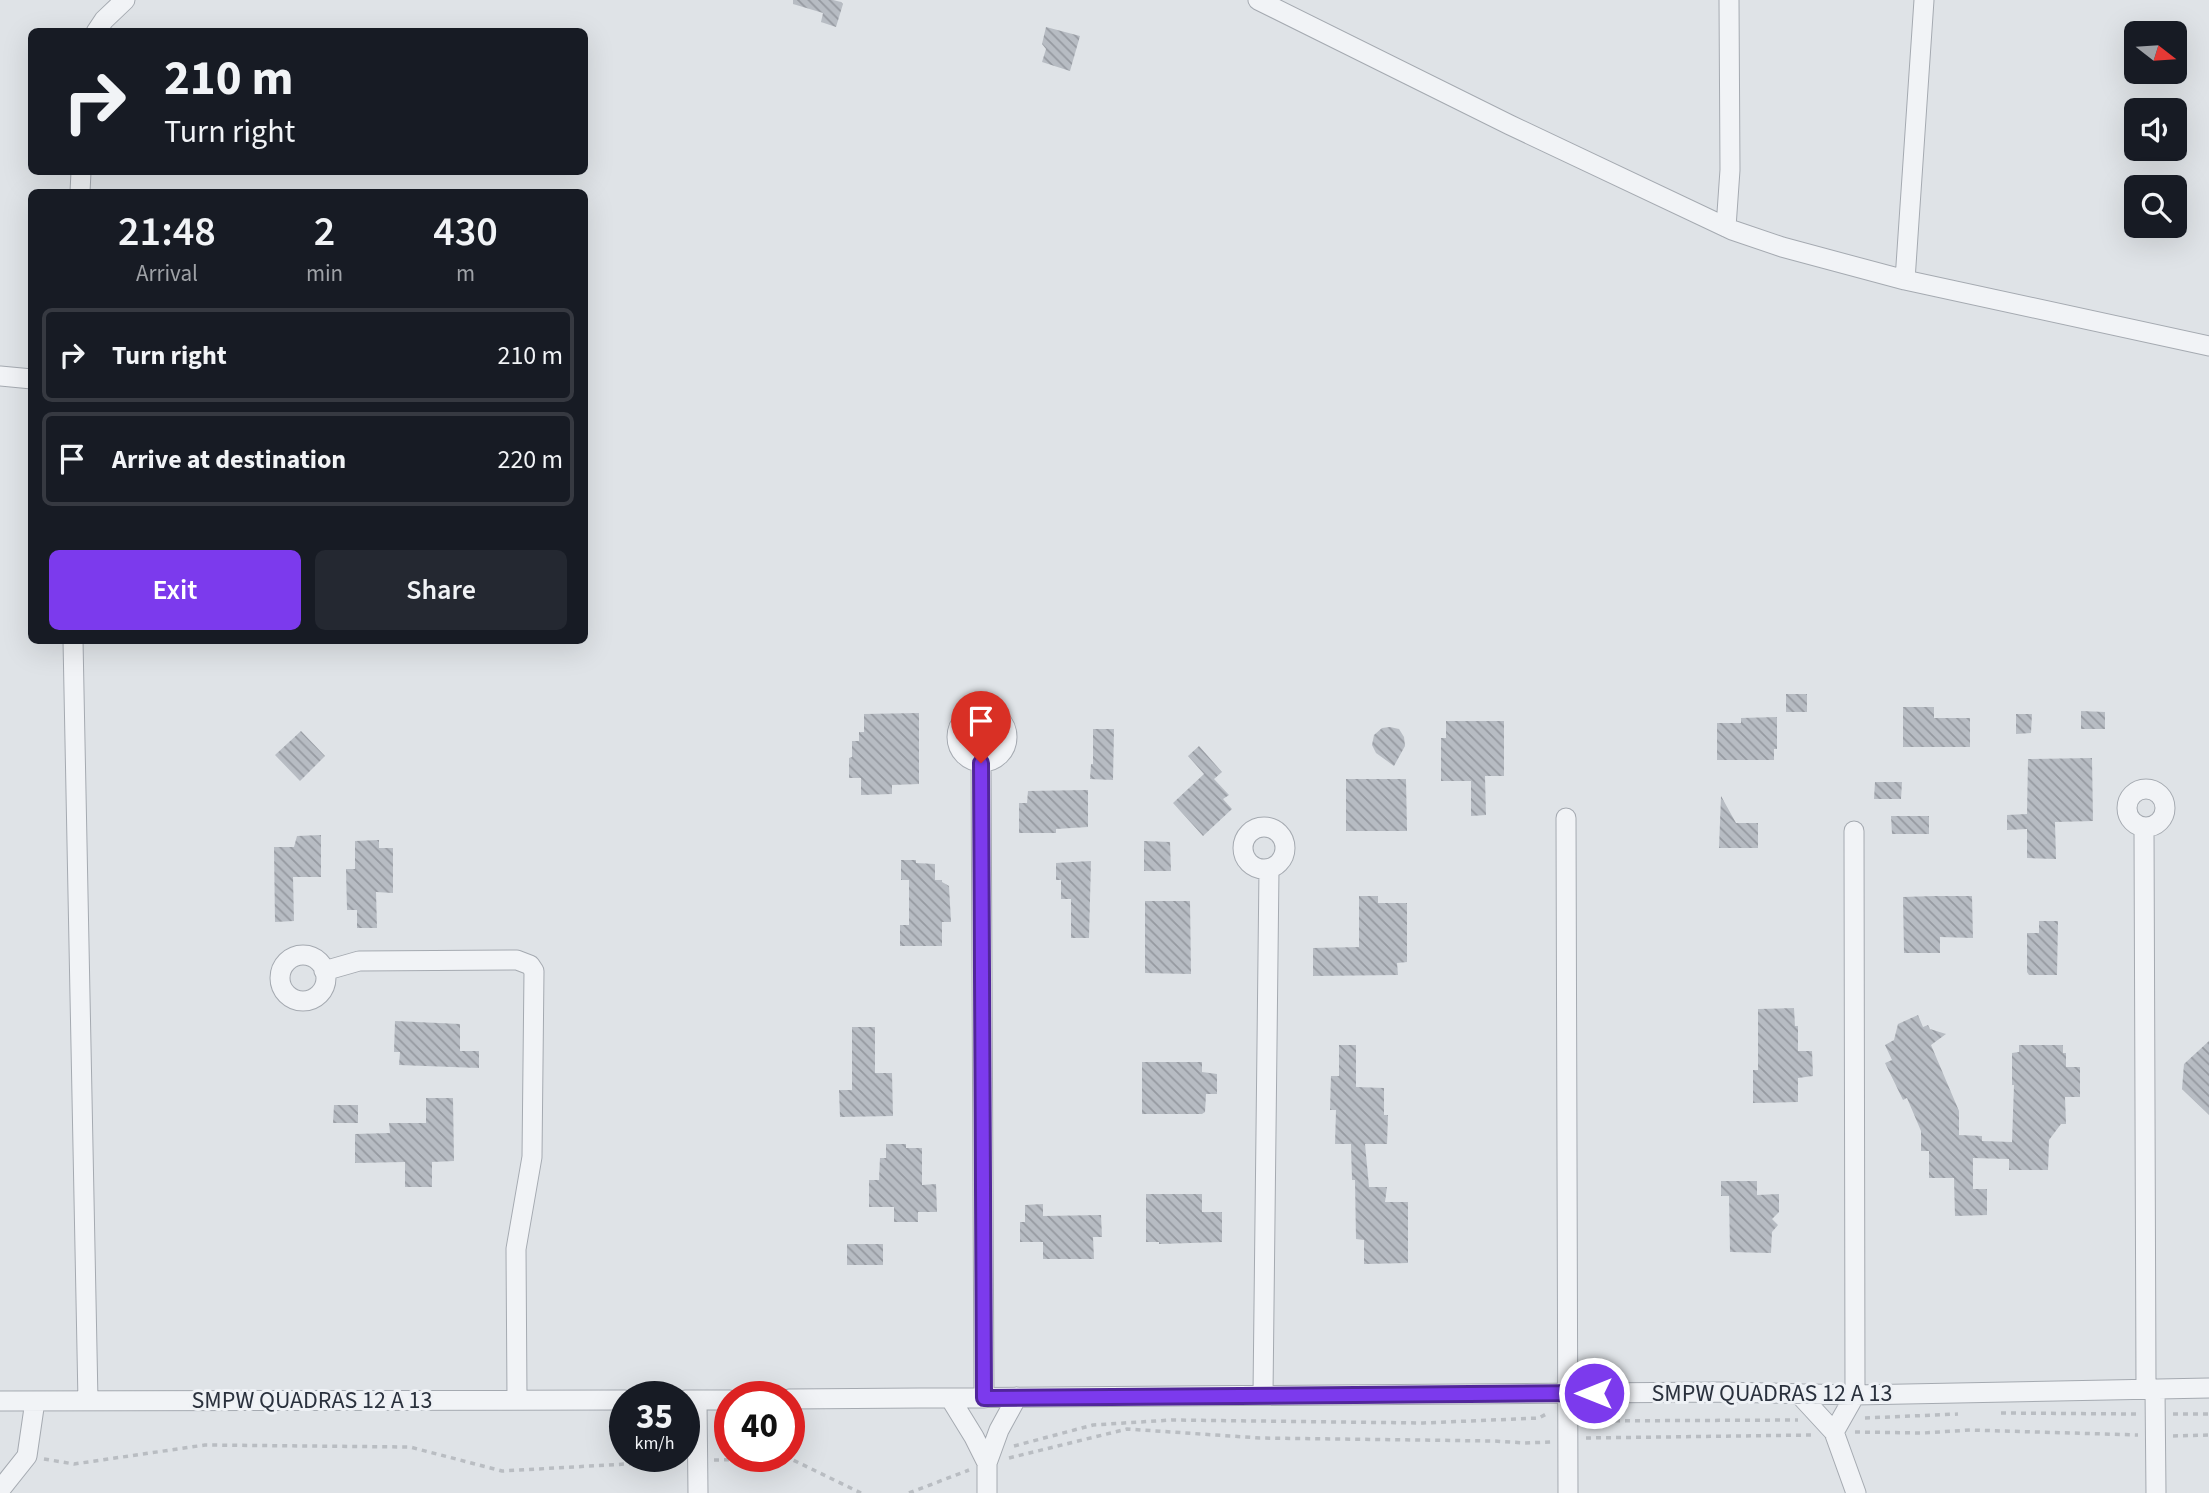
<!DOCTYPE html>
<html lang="en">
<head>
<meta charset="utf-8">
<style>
	:root { --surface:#171b24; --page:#242831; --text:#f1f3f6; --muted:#9ea1a6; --line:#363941; --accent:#7c3aed }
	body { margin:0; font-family:"Source Sans 3",sans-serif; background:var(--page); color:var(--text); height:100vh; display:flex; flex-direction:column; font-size:26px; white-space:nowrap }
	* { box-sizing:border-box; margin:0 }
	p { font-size:23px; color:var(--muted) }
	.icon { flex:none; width:38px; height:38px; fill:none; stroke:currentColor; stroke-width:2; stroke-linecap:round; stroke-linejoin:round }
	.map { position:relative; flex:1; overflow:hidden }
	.drawer { position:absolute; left:28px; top:189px; width:560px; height:455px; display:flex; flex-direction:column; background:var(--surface); border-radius:10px; box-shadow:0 7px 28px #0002 }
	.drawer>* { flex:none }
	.hud { position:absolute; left:28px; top:28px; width:560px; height:147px; border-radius:10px; box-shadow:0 7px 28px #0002; background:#171b24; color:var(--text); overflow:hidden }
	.needle { width:46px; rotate:107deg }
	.controls { position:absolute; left:2124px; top:21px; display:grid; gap:14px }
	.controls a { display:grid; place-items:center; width:63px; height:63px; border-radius:10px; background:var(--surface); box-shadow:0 7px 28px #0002; font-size:35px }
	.speed { position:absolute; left:609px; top:1381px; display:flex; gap:14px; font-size:35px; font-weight:700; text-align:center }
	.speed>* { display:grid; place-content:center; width:91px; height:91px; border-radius:50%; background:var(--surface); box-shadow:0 7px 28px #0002; line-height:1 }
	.speed small { font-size:18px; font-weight:400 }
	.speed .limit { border:10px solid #d22; background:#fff; color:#111 }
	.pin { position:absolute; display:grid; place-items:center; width:60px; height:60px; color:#fff; margin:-72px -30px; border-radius:50% 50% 50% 0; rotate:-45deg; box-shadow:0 0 7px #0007 }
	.pin .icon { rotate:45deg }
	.me { position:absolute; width:77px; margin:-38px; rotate:270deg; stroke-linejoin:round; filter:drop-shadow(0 0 5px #0008) }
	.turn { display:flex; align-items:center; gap:24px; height:147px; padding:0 21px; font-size:32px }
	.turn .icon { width:91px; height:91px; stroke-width:2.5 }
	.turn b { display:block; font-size:49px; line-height:60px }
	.eta { display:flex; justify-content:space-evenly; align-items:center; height:119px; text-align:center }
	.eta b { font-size:42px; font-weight:600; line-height:49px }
	.button { display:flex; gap:14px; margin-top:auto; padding:14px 21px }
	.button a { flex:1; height:80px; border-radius:10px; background:var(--accent); color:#fff; font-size:28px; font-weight:600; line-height:80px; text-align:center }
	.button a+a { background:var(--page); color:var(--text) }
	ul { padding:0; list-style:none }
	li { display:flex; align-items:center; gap:21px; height:94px; margin:0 14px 10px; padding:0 7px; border:4px solid var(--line); border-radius:10px }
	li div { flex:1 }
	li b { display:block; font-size:26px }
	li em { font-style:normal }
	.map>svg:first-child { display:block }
	.building { fill:url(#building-back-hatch) }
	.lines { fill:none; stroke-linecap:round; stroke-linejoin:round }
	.minor-casing { stroke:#a5aab1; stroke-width:21 }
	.path { stroke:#b9bdc2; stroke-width:3.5; stroke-dasharray:5 5; stroke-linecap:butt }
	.minor { stroke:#f1f3f6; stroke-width:19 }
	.route-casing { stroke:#51269a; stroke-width:18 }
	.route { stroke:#7c3aed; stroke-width:12 }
	.labels { text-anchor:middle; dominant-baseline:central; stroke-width:6; stroke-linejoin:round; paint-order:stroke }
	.street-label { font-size:24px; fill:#2a313d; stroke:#eef1f5 }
</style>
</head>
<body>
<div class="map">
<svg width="2209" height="1493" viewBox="0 0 2209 1493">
	<defs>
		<pattern id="building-back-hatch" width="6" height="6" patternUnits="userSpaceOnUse" patternTransform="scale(1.75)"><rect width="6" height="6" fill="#b7bcc3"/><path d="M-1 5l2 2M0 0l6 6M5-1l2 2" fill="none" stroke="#9599a0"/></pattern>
	</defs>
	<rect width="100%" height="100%" fill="#dfe3e7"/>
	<path class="building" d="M 793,0 L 833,0 L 841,2 L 843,4 L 836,27 L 821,22 L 823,13 L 793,4 Z
		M 1046,27 L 1080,36 L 1070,71 L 1042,62 L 1046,49 L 1042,44 Z
		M 1786,694 L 1807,694 L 1807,712 L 1786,712 Z
		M 1903,707 L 1934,707 L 1934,718 L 1970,718 L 1970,747 L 1903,747 Z
		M 2081,711 L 2105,712 L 2105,729 L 2081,729 Z
		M 919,713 L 919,784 L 892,785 L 892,794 L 861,795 L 861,778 L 849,778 L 849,758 L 852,757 L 852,741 L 859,741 L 859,732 L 864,732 L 864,714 Z
		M 2016,714 L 2032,714 L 2031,733 L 2016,734 Z
		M 1777,717 L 1777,749 L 1774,749 L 1774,760 L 1717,760 L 1717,723 L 1741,723 L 1741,718 Z
		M 1446,721 L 1504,721 L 1504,776 L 1485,776 L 1486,815 L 1471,816 L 1471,781 L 1441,781 L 1441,738 L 1446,738 Z
		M 1390,727 L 1399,729 L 1404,737 L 1405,746 L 1394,766 L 1376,753 L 1372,745 L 1374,735 L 1382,728 Z
		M 1093,729 L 1114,729 L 1113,780 L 1090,779 L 1091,764 L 1093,764 Z
		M 301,731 L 325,756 L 300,781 L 275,755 Z
		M 1199,746 L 1222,772 L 1214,779 L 1229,795 L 1223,799 L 1232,809 L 1203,836 L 1173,803 L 1204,774 L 1188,756 Z
		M 2092,758 L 2093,821 L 2055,822 L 2056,859 L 2027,858 L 2027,829 L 2007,830 L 2007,815 L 2027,814 L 2028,759 Z
		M 1346,779 L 1406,779 L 1407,831 L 1346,831 Z
		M 1875,782 L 1902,782 L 1901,799 L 1874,799 Z
		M 1088,790 L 1088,827 L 1056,829 L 1056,833 L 1019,833 L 1019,803 L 1027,803 L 1028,791 Z
		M 1721,796 L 1736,823 L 1758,823 L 1758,848 L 1719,848 Z
		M 1891,816 L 1929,816 L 1929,834 L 1892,834 Z
		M 321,835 L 321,877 L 293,877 L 294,921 L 275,922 L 274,847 L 294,847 L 297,836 Z
		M 379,840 L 379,848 L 393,848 L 393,893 L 376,892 L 377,928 L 357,928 L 357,910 L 347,910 L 346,869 L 355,869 L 355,841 Z
		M 1144,841 L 1170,842 L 1171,871 L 1144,871 Z
		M 901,860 L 916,860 L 916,863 L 935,864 L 935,880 L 942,880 L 942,882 L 949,886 L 951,922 L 942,922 L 942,946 L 900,946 L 900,925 L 909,925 L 909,880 L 901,880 Z
		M 1091,861 L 1089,938 L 1071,938 L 1071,899 L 1061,899 L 1061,880 L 1056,880 L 1056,863 Z
		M 1359,896 L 1378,896 L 1378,903 L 1407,903 L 1407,962 L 1397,963 L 1398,975 L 1313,976 L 1313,948 L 1359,947 Z
		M 1934,896 L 1972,896 L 1973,938 L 1940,937 L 1940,953 L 1904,953 L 1903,897 Z
		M 1145,901 L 1190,901 L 1191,974 L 1145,973 Z
		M 2039,921 L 2058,921 L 2057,975 L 2029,975 L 2027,972 L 2027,933 L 2039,933 Z
		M 1794,1008 L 1795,1026 L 1798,1026 L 1798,1051 L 1812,1051 L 1813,1076 L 1798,1078 L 1798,1102 L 1753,1103 L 1753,1070 L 1758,1070 L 1758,1009 Z
		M 1918,1015 L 1923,1027 L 1928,1025 L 1930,1029 L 1946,1034 L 1931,1045 L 1959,1111 L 1959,1135 L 1982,1136 L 1982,1141 L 2012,1142 L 2014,1085 L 2012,1085 L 2012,1053 L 2019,1052 L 2019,1045 L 2063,1045 L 2063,1053 L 2066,1053 L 2066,1067 L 2080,1067 L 2080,1097 L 2065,1097 L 2066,1124 L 2061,1124 L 2049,1140 L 2048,1170 L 2009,1170 L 2009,1159 L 1973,1158 L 1973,1189 L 1987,1189 L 1987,1215 L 1955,1216 L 1954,1178 L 1929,1178 L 1929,1151 L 1921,1151 L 1921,1131 L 1907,1098 L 1903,1100 L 1885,1063 L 1892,1060 L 1885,1045 L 1894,1040 L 1898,1024 Z
		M 395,1021 L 460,1024 L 460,1051 L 479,1051 L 479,1068 L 399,1065 L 400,1052 L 394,1052 Z
		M 852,1027 L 875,1027 L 875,1073 L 892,1073 L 893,1116 L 840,1117 L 839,1090 L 852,1090 Z
		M 2209,1041 L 2209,1115 L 2182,1089 L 2184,1064 Z
		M 1339,1045 L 1356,1045 L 1356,1087 L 1384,1088 L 1384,1115 L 1388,1115 L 1387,1144 L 1365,1144 L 1369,1187 L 1387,1187 L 1385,1202 L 1408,1202 L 1408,1263 L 1364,1264 L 1364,1240 L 1356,1239 L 1355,1180 L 1352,1180 L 1351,1144 L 1335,1144 L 1336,1110 L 1330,1110 L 1331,1076 L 1339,1076 Z
		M 1142,1062 L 1202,1062 L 1202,1072 L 1217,1074 L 1217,1094 L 1206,1094 L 1205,1112 L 1202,1114 L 1142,1114 Z
		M 426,1098 L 453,1098 L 454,1161 L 432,1162 L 432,1187 L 405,1187 L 405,1162 L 355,1163 L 355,1134 L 390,1133 L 389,1123 L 426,1123 Z
		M 334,1105 L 358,1105 L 358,1123 L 333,1123 Z
		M 886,1144 L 906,1144 L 906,1148 L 922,1148 L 922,1185 L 936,1184 L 937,1212 L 918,1212 L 918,1222 L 894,1222 L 894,1207 L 869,1207 L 869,1180 L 879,1180 L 880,1158 L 886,1158 Z
		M 1721,1181 L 1757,1181 L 1757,1195 L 1779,1194 L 1779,1212 L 1772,1219 L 1778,1225 L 1772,1232 L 1771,1253 L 1730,1252 L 1729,1196 L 1721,1196 Z
		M 1146,1194 L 1202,1194 L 1202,1212 L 1222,1212 L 1222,1242 L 1159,1244 L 1159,1242 L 1146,1242 Z
		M 1043,1204 L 1043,1216 L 1101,1215 L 1102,1237 L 1093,1237 L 1094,1259 L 1043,1259 L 1043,1242 L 1020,1242 L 1020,1222 L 1025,1222 L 1025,1205 Z
		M 847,1244 L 883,1244 L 883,1265 L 847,1265 Z"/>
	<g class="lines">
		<g class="minor-casing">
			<path id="minor" d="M 1258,0 L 1510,125 L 1732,230 L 1782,247 L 1905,280 L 2209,346
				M 96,32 L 104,20 L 125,0
				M 80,192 L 81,172
				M 1726,227 L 1730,170 L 1729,0
				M 1905,280 L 1924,0
				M 0,376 L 32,379
				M 73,640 L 88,1401
				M957 737a25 25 0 1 1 50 0a25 25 0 1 1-50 0Z
				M 981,763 L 984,1398
				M2127 808a19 19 0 1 1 38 0a19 19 0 1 1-38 0Z
				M 1566,818 L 1568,1493
				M1243 848a21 21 0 1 1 42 0a21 21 0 1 1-42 0Z
				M 2144,828 L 2146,1389
				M280 978a23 23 0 1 1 46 0a23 23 0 1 1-46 0Z
				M 324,971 L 359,961 L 517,960 L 530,965 L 534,971 L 532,1157 L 516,1249 L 517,1399
				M 2155,1389 L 2156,1493
				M 1798,1393 L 1834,1432 L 1856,1493
				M 1263,1394 L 1269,869
				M 950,1398 L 974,1437 L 987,1463
				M 789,1399 L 1719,1392 L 1855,1395 L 2209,1388
				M 685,1400 L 730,1400
				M 697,1400 L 698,1493
				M 0,1401 L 625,1400
				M 1834,1432 L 1855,1395 L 1854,831
				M 0,1490 L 27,1456 L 35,1401
				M 987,1493 L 987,1463 L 999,1430 L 1017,1397"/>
		</g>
		<path class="path" d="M 2001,1413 L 2137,1414
			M 2173,1414 L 2209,1414
			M 1865,1418 L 1958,1414
			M 1585,1421 L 1798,1420
			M 1855,1432 L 1923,1433 L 1970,1430 L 2138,1435
			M 2173,1436 L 2209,1435
			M 1586,1438 L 1813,1435
			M 1014,1446 L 1093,1425 L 1124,1423 L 1172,1420 L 1423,1423 L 1539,1418 L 1548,1413
			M 1009,1458 L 1127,1429 L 1260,1438 L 1494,1441 L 1525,1443 L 1551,1442
			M 44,1459 L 74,1464 L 205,1445 L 410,1447 L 502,1471 L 679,1461
			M 714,1460 L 791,1459 L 861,1493
			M 909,1493 L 969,1470"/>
		<use href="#minor" class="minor"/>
	</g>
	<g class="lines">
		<g class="route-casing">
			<path id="route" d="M 981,763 L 984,1398 L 1594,1393"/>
		</g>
		<use href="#route" class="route"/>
	</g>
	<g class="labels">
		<g class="street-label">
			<text x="1772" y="1393">SMPW QUADRAS 12 A 13</text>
			<text x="312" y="1400">SMPW QUADRAS 12 A 13</text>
		</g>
	</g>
</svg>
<div class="controls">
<a><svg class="needle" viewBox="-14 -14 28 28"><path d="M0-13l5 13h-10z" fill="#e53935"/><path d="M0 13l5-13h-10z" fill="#9ea1a6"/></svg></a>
<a><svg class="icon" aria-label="sound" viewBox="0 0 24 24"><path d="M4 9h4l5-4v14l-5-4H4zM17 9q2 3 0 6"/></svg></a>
<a><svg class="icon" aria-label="search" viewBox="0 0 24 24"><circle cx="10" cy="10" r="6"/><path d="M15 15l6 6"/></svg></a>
</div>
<div class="speed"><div>35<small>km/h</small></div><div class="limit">40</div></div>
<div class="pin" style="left:981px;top:763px;background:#d93025"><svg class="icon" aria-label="arrive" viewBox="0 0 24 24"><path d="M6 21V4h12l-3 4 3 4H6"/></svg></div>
<svg class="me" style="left:1594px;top:1393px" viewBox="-20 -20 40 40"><circle r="17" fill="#7c3aed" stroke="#fff" stroke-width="3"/><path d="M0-11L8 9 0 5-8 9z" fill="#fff"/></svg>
<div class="hud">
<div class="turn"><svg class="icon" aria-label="right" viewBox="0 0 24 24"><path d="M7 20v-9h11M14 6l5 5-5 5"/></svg><div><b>210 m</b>Turn right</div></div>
</div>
<section class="drawer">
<div class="eta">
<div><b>21:48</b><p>Arrival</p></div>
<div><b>2</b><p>min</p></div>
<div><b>430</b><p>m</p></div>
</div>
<ul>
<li><svg class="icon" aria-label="right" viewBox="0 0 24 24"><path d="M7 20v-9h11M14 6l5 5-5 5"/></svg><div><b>Turn right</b></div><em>210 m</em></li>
<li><svg class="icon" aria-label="arrive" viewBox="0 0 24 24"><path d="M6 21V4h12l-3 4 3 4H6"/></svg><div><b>Arrive at destination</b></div><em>220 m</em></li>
</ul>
<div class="button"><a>Exit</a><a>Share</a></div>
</section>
</div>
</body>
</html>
